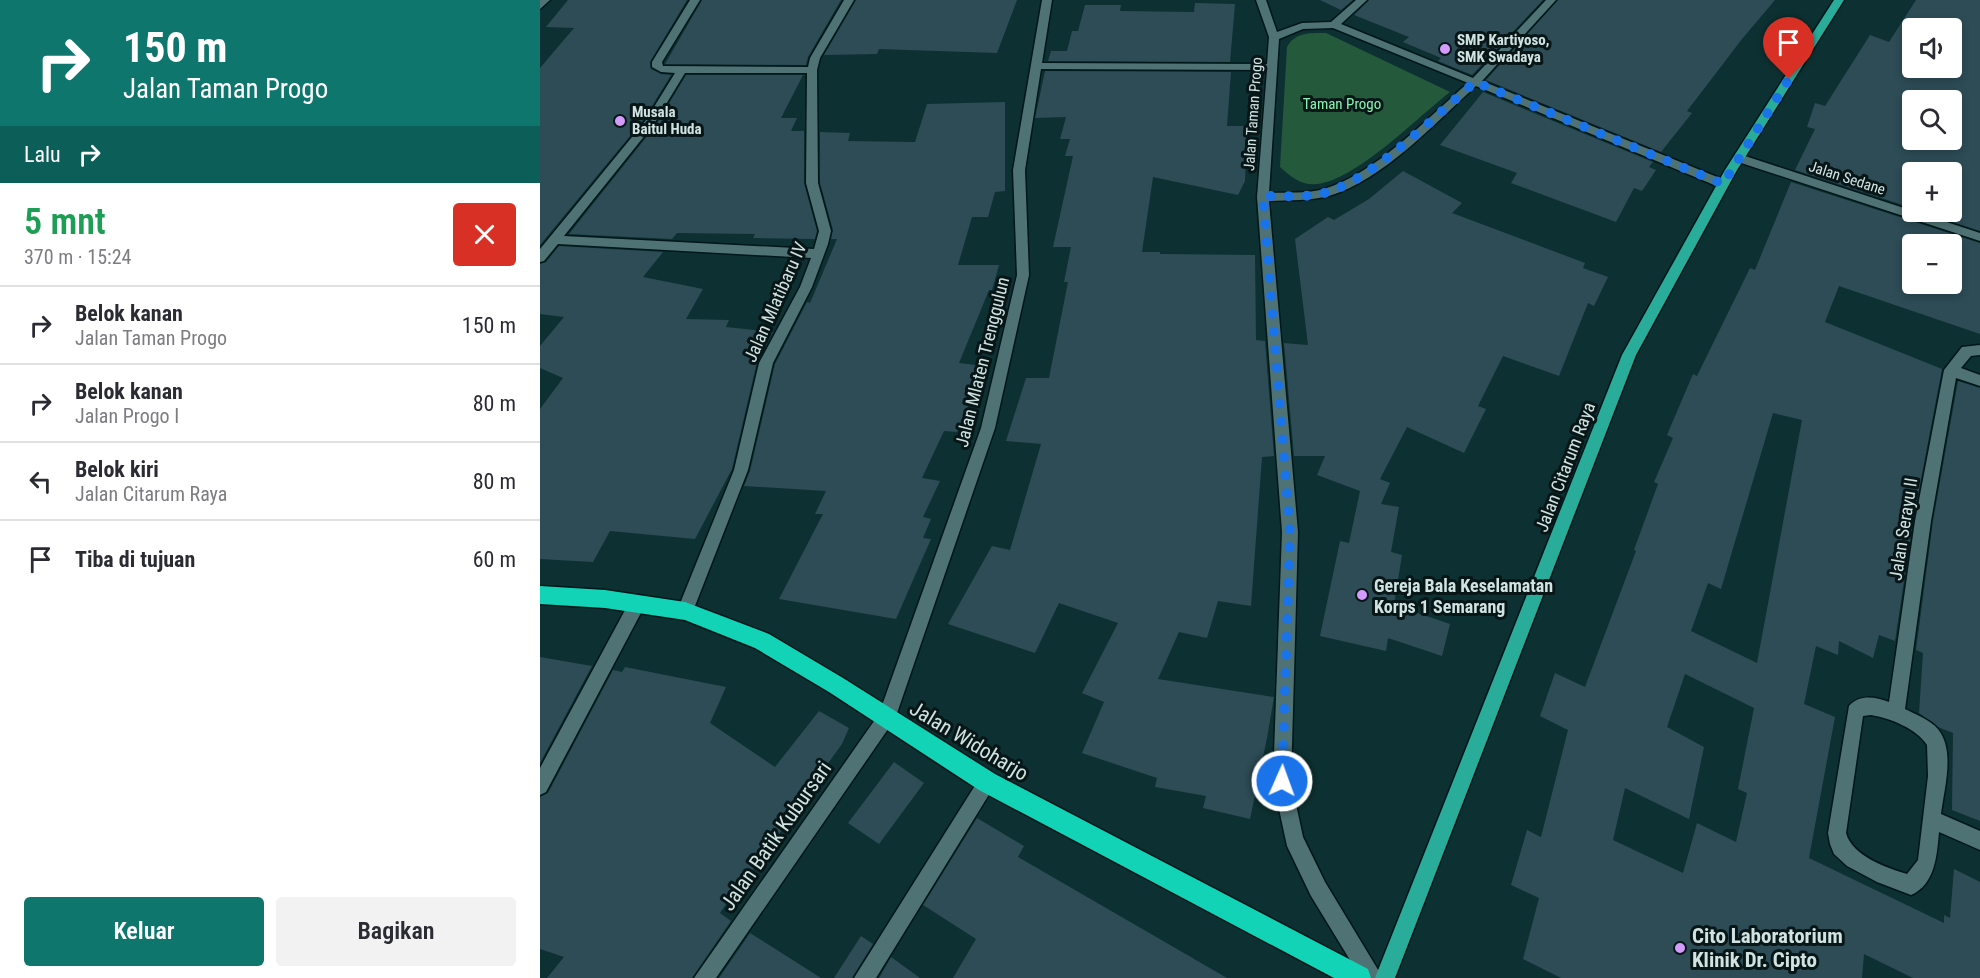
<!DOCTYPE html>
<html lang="id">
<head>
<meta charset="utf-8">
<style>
	:root { --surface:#fff; --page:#f2f2f3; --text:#2b2b33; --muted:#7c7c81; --line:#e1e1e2; --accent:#0f766e }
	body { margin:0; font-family:"Roboto Condensed",sans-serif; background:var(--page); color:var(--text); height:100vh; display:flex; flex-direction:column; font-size:22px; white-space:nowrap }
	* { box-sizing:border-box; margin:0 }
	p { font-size:20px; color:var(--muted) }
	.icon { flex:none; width:33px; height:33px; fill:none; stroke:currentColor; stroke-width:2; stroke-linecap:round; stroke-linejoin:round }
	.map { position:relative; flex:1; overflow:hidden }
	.panel { display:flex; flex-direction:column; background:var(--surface); width:540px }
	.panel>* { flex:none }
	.guide { background:#0f766e; color:#fff; overflow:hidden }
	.buttons { position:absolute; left:1362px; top:18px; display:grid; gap:12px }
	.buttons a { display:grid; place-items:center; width:60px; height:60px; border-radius:6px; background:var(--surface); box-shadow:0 3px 9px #0003; font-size:30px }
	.pin { position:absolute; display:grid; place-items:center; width:51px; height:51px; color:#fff; margin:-62px -26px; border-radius:50% 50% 50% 0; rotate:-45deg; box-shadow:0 0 6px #0007 }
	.pin .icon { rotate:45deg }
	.me { position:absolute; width:66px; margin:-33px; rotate:2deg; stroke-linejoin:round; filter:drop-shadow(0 0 4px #0008) }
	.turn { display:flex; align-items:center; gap:21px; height:126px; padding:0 24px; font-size:27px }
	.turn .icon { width:78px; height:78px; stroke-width:2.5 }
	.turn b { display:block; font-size:42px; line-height:51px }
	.then { display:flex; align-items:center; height:57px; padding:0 24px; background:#0003; gap:12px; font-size:22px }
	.round { display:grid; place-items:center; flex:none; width:63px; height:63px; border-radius:6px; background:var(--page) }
	.headline { display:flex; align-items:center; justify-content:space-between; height:102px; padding:0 24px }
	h1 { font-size:36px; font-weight:600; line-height:45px; color:#1e9e55 }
	.action { display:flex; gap:12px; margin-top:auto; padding:12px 24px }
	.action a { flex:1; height:69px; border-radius:6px; background:var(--accent); color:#fff; font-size:24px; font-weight:600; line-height:69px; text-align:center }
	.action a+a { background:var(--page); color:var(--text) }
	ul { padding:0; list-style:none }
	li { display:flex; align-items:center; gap:18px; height:78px; padding:0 24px; border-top:2px solid var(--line) }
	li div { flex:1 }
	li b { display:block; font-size:22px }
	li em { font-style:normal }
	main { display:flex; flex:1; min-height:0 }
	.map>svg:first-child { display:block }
	.green { fill:#245a3b }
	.building { fill:#2d4c56; fill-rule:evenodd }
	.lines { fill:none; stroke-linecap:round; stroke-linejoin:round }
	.street-casing { stroke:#001719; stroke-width:3 }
	.primary-casing { stroke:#001719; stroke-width:3 }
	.highway-casing { stroke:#001719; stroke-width:3 }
	.street { fill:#4f7274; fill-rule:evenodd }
	.primary { fill:#2aac9b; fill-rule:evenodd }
	.highway { fill:#12d3b5; fill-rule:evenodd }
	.route { stroke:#1a73e8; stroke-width:10; stroke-dasharray:0 18 }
	.poi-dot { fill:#d39cfc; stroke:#081617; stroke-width:2 }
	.labels { text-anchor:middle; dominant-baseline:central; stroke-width:6; stroke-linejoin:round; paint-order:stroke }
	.far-poi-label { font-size:15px; font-weight:bold; fill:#d0e3e3; stroke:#081617; text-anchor:start }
	.far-park-label { font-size:15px; fill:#88f3b1; stroke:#081617 }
	.far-street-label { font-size:15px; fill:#d0e3e3; stroke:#081617 }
	.street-label { font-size:18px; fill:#d0e3e3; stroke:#081617 }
	.poi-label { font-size:18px; font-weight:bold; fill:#d0e3e3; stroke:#081617; text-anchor:start }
	.near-street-label { font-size:21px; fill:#d0e3e3; stroke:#081617 }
	.near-poi-label { font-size:21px; font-weight:bold; fill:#d0e3e3; stroke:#081617; text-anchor:start }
</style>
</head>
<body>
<main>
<section class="panel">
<div class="guide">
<div class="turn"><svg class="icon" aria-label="right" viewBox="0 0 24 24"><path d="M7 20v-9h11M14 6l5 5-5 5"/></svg><div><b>150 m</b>Jalan Taman Progo</div></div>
<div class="then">Lalu<svg class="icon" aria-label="right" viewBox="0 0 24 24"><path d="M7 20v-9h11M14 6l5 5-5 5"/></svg></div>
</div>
<div class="headline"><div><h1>5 mnt</h1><p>370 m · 15:24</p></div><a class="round" style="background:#d93025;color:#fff"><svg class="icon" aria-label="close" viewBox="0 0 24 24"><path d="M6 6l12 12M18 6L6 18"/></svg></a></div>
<ul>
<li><svg class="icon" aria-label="right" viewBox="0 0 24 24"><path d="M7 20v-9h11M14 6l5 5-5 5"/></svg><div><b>Belok kanan</b><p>Jalan Taman Progo</p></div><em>150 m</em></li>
<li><svg class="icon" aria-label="right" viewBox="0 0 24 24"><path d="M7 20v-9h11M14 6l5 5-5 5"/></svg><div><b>Belok kanan</b><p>Jalan Progo I</p></div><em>80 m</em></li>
<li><svg class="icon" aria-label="left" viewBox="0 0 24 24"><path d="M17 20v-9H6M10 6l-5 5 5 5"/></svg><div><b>Belok kiri</b><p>Jalan Citarum Raya</p></div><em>80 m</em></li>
<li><svg class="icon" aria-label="arrive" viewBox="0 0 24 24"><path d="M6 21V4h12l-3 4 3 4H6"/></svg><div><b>Tiba di tujuan</b></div><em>60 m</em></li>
</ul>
<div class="action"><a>Keluar</a><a>Bagikan</a></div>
</section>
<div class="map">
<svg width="1440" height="978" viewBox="0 0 1440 978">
	<rect width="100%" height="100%" fill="#0d3132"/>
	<path class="green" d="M 786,33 L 910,92 C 878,117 816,180 777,184 C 762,186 751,177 740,167 L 747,47 C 755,32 770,33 786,33 Z"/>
	<path class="building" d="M 28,0 L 147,0 L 110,62 L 111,69 L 121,74 L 131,75 L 104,119 L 0,245 L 0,68 L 34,28 L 6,27 Z
		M 162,0 L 301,0 L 268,57 L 266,65 L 125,64 Z
		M 316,0 L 477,0 L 457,53 L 339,49 L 337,54 L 284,55 Z
		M 780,0 L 813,0 L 801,10 Z
		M 829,0 L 1003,0 L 932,75 L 898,61 L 901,58 L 863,42 L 869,37 L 814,15 Z
		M 1018,0 L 1235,0 L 1202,39 L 1147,111 L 1152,113 L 1121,152 L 946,80 Z
		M 1376,0 L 1440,0 L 1440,231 L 1382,212 L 1412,212 L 1412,172 L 1372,172 L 1372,208 L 1255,170 L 1275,129 L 1267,127 L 1275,103 L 1285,106 L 1330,35 L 1349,42 ZM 1372,28 L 1412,28 L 1412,68 L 1372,68 ZM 1372,100 L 1412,100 L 1412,140 L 1372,140 Z
		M 655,3 L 695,4 L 690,62 L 508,61 L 511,51 L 527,51 L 532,31 L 538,31 L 545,5 L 581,5 L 580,11 L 654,12 Z
		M 505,71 L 691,72 L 687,126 L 707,126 L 705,181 L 698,195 L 613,177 L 602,252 L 620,252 L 620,254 L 715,255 L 716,340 L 725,341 L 734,456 L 722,457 L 711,606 L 678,601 L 667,638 L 639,632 L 618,679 L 734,697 L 727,738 L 710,819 L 663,808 L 666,796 L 615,787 L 617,778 L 542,753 L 564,702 L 542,693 L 578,623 L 519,603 L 495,653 L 408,624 L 452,546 L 470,550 L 501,444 L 466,441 L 486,378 L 509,378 L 528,282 L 524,282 L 531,247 L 513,247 L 533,156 L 525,156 L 530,139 L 520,139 L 526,117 L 495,118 Z
		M 146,75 L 263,75 L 241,118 L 257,118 L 251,131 L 264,131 L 264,183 L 277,231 L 275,239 L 213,238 L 215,234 L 137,233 L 132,239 L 29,234 L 116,125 Z
		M 943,92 L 1113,162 L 1109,167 L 1116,170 L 1102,191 L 1094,188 L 1076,222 L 971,183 L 977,173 L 900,145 Z
		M 465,102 L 465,191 L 455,192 L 448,217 L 432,217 L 418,265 L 459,265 L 452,290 L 449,290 L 419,363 L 445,366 L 417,432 L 404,431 L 382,478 L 400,481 L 383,517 L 391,519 L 383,538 L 391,539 L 356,619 L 239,599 L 283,514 L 275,514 L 286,491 L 204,486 L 210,471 L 235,364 L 267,302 L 270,303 L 297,239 L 291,239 L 293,230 L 280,183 L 280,132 L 310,133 L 308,141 L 375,142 L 387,104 Z
		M 863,171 L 922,203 L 912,213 L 1045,263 L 1043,268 L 1068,277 L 1054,306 L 1048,303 L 1019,376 L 963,356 L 938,406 L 946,409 L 924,453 L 867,427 L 840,479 L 850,483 L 841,504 L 859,507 L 851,552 L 862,555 L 854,605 L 910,624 L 902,656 L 848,638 L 846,651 L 780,636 L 800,541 L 809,543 L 820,491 L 777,475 L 785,456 L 754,456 L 744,343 L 768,345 L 755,239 L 788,217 L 794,220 L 829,199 Z
		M 1251,182 L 1440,243 L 1440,334 L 1299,286 L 1285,322 L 1402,369 L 1373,521 L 1355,641 L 1339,635 L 1333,658 L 1299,641 L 1298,655 L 1276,646 L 1264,704 L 1295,717 L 1269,858 L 1404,923 L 1404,915 L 1410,918 L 1414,869 L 1440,882 L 1440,978 L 1373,978 L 1324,954 L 1322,978 L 1021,978 L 983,959 L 999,898 L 971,885 L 987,830 L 1001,837 L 1028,730 L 1000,716 L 1015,673 L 1045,687 L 1096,551 L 1094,550 L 1118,484 L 1114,482 L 1133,438 L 1127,435 L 1153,374 L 1157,376 L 1210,268 L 1215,270 ZM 1372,244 L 1412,244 L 1412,284 L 1372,284 ZM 1233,413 L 1262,420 L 1217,663 L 1151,631 L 1168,583 L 1181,589 ZM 1145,674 L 1214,708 L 1198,789 L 1207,793 L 1196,842 L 1157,823 L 1143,873 L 1073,840 L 1085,788 L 1149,819 L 1164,747 L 1127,727 Z
		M 19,246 L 123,252 L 103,277 L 163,289 L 146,319 L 189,320 L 186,327 L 233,332 L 217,362 L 192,469 L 155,539 L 70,531 L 53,562 L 0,559 L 0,409 L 23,378 L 0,368 L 0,346 L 24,317 L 0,314 L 0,264 L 6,262 Z
		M 1418,381 L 1440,388 L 1440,821 L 1412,810 L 1413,733 L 1398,727 L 1379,713 L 1383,653 L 1376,650 L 1393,521 Z
		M 0,657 L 52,666 L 0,763 Z
		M 85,667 L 186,687 L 170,723 L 235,767 L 279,711 L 309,728 L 302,744 L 270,788 L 272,789 L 212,871 L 210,869 L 180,913 L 191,921 L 152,978 L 7,978 L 24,957 L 0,949 L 0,797 L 8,793 L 73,670 L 82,672 Z
		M 354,762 L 384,783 L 339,844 L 308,823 Z
		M 437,818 L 484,846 L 478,857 L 687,978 L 413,978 L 436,939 L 383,905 Z
		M 210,933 L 281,978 L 179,978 Z
		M 321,936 L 333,944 L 312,978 L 294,978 Z
		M 351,957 L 380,978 L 339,978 Z"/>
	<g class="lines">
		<g class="street-casing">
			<path id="street" d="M 0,0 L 10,0 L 0,9 Z
				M 150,0 L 160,0 L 122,62 L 123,66 L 268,67 L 270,58 L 304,0 L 314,0 L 280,58 L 277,70 L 278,183 L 291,231 L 288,244 L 272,287 L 233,363 L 208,470 L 153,611 L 151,616 L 145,619 L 139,616 L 137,611 L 194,470 L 219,363 L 260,287 L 271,258 L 18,244 L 4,261 L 0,262 L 0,249 L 106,120 L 135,73 L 121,72 L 112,67 L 112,62 ZM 145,73 L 267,73 L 266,183 L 279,231 L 274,249 L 24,236 L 114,124 Z
				M 502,0 L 512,0 L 502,63 L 727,64 L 729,37 L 716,0 L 726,0 L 737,32 L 762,23 L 791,22 L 816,0 L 827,0 L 801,24 L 933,78 L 1006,0 L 1016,0 L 942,81 L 1187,181 L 1189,184 L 1183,188 L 1179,187 L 936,86 C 895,123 843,180 789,196 C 769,201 749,200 729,201 L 758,532 L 751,781 L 763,837 L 785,882 L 843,978 L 821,978 L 771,896 L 747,846 L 733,781 L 742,532 L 717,197 L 727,70 L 501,69 L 485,170 L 489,275 L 455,428 L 355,719 L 176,978 L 154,978 L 339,714 L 441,428 L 477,275 L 473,170 ZM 793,28 L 928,83 C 887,118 837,173 784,189 C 767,194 747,192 729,193 L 739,39 L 763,29 Z
				M 1199,154 L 1440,233 L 1440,241 L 1195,161 L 1195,155 Z
				M 1440,345 L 1440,355 L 1431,356 L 1421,368 L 1440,375 L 1440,386 L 1416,378 L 1391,521 L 1365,709 C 1375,714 1386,718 1395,726 C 1417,747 1404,788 1401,814 L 1440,831 L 1440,850 L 1399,832 C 1397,855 1395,885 1371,895 L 1337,882 L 1307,866 L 1294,854 L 1290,844 L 1288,833 L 1309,706 C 1320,694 1335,697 1349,702 L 1375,521 L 1404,370 L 1422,347 ZM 1331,715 C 1350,718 1377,729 1387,745 L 1388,776 L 1378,860 L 1367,874 C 1347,868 1312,856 1306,833 L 1323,716 Z
				M 97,596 L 103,599 L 105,604 L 103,609 L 6,792 L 0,795 L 0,768 L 91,599 Z
				M 447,773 L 453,776 L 456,782 L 453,788 L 336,978 L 314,978 L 441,776 Z"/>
		</g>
		<g class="primary-casing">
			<path id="primary" d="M 1294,0 L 1304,0 L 1197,170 L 1096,355 L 855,978 L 835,978 L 1082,355 L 1185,170 Z"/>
		</g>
		<g class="highway-casing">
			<path id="highway" d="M 0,586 L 65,590 L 145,602 L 229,634 L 303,678 L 455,774 L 828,969 L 831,978 L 794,978 L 439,790 L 289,692 L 215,648 L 145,620 L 65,608 L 0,604 Z"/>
		</g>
		<use href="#street" class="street"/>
		<use href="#primary" class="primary"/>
		<use href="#highway" class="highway"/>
	</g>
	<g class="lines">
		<path class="route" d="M 742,781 L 750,532 L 723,196 C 744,196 767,198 788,192 C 835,177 896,115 935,82 L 1183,184 L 1249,79"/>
	</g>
	<g class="poi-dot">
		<circle cx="905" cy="49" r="6"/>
		<circle cx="80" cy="121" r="6"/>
		<circle cx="822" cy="595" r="6"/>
		<circle cx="1140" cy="948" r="6"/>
	</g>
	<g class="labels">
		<g class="far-poi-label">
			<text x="917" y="40">SMP Kartiyoso,<tspan x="917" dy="17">SMK Swadaya</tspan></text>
			<text x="92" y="112">Musala<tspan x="92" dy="17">Baitul Huda</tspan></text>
		</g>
		<g class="far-park-label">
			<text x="802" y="104">Taman Progo</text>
		</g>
		<g class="far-street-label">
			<text transform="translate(713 114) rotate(-86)">Jalan Taman Progo</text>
			<text transform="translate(1307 178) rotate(18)">Jalan Sedane</text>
		</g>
		<g class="street-label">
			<text transform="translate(235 302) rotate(-66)">Jalan Mlatibaru IV</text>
			<text transform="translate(442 362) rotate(-76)">Jalan Mlaten Trenggulun</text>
			<text transform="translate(1025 467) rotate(-69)">Jalan Citarum Raya</text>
			<text transform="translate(1363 529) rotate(-81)">Jalan Serayu II</text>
		</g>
		<g class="poi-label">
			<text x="834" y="585">Gereja Bala Keselamatan<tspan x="834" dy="21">Korps 1 Semarang</tspan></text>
		</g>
		<g class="near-street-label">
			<text transform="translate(429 741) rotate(31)">Jalan Widoharjo</text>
			<text transform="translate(236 836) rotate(-55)">Jalan Batik Kubursari</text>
		</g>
		<g class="near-poi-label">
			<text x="1152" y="936">Cito Laboratorium<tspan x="1152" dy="24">Klinik Dr. Cipto</tspan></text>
		</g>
	</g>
</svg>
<div class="buttons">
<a><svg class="icon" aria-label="sound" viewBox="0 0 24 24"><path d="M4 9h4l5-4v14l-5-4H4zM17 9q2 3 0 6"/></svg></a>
<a><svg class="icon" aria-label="search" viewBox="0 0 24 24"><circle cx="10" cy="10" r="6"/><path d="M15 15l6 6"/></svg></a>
<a>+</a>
<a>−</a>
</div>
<div class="pin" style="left:1249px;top:79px;background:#d93025"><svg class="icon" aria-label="arrive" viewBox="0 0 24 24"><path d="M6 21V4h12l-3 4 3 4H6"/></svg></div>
<svg class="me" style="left:742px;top:781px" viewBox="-20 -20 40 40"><circle r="17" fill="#1a73e8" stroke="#fff" stroke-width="3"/><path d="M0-11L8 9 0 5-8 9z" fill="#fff"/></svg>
</div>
</main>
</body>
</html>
